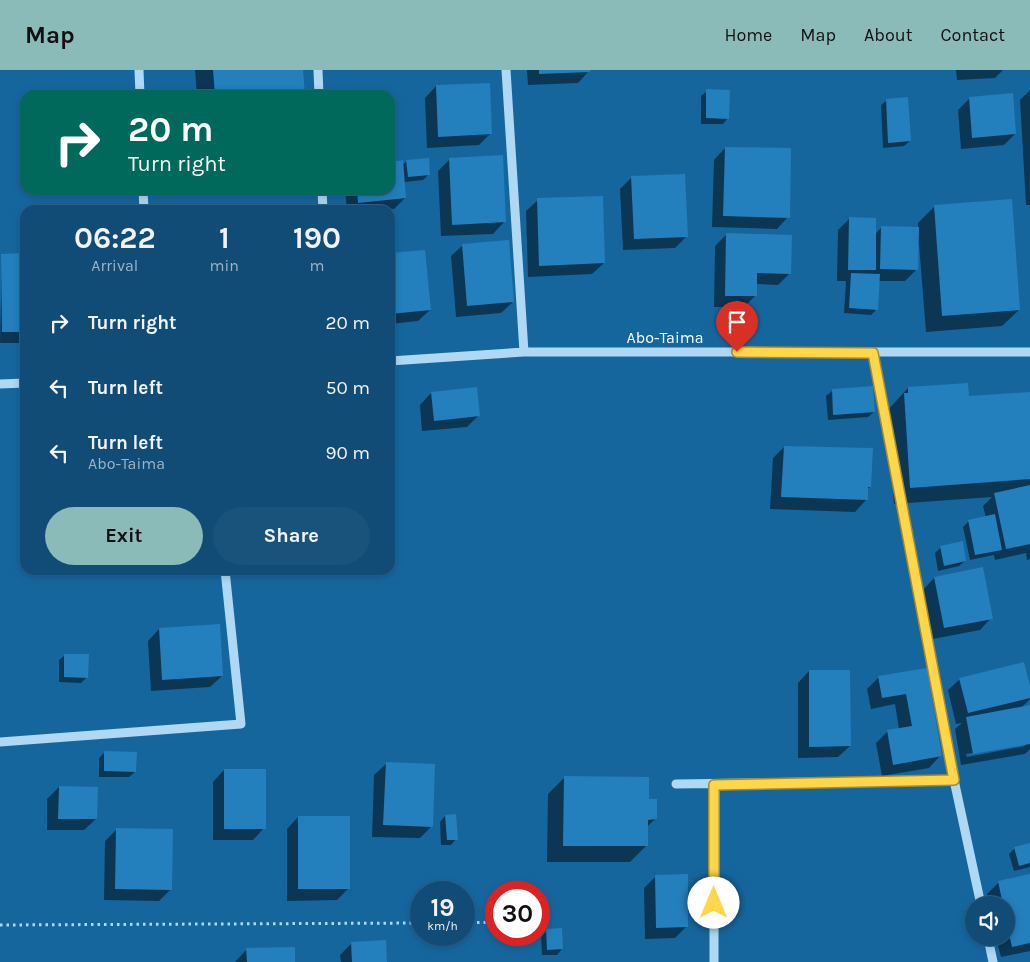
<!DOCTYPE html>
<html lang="en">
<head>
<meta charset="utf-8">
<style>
	:root { --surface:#104c76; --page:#19537b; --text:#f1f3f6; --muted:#9cb4c5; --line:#306388; --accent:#8bbbb9 }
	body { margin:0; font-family:Karla,sans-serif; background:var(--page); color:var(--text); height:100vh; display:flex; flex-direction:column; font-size:19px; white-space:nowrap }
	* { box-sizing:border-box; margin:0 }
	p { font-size:16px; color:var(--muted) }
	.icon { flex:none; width:28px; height:28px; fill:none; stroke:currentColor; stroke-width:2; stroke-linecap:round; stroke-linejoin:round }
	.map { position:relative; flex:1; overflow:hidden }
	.drawer { position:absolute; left:20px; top:135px; width:375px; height:370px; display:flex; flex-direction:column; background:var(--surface); border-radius:15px; box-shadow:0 2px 8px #0003,0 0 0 1px var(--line) }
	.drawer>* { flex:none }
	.top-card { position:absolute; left:20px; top:20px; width:375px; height:105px; border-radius:15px; box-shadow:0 2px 8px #0003,0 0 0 1px var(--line); background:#00695c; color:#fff; overflow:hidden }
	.controls { position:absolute; left:965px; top:826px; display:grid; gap:10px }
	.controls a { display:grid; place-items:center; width:50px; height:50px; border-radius:50%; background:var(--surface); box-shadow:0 2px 8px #0003,0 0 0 1px var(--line); font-size:25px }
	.speed { position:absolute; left:410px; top:811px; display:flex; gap:10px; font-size:25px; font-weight:700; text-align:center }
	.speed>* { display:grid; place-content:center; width:65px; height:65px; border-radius:50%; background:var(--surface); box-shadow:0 2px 8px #0003,0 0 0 1px var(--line); line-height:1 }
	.speed small { font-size:12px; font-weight:400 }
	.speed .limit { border:8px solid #d22; background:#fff; color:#111 }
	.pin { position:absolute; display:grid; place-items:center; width:42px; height:42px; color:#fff; margin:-51px -21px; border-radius:50% 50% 50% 0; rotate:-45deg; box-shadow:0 0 5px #0007 }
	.pin .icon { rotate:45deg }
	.me { position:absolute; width:55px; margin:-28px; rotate:0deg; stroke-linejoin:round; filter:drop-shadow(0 0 4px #0008) }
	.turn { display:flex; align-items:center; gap:18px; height:105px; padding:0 25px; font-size:22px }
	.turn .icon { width:65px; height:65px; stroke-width:2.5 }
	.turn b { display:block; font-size:35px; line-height:42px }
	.eta { display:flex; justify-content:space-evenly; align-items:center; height:85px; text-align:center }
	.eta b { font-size:30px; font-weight:700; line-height:35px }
	.cta { display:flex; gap:10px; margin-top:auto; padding:10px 25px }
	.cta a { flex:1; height:58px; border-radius:30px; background:var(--accent); color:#111; font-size:20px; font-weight:700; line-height:58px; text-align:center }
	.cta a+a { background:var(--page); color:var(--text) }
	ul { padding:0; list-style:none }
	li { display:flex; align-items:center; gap:15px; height:65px; padding:0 25px }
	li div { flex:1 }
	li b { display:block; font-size:19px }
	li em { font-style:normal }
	header { display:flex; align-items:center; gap:30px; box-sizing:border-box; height:70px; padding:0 25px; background:var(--accent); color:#111 }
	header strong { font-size:24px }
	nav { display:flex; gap:28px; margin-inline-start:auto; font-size:18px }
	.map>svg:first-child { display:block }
	.shadow { fill:#0007; fill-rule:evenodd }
	.building { fill:#247fbd }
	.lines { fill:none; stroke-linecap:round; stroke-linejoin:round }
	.path { stroke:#aed8f3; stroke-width:3; stroke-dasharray:2.5 4; stroke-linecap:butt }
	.minor { stroke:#aed8f3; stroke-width:9 }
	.route-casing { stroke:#a68a30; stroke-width:12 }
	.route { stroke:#ffd54a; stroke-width:9 }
	.labels { text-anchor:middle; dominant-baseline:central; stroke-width:5; stroke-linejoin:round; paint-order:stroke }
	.street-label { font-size:16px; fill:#fff; stroke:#16669e }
</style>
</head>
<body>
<header>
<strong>Map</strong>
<nav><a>Home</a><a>Map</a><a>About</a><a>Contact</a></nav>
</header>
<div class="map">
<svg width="1030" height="892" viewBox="0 0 1030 892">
	<rect width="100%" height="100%" fill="#16669e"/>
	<path class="shadow" d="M 195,0 L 301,0 L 303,25 L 197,25 Z
		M 527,0 L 589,0 L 589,1 L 578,13 L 528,15 Z
		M 956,0 L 1003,0 L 995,8 L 957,10 Z
		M 436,16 L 491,63 L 479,75 L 427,78 L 425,28 Z
		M 1030,20 L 1030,135 L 1026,135 L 1020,30 Z
		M 707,21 L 728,48 L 723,54 L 701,54 L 701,26 Z
		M 970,28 L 1015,64 L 1004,75 L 961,79 L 958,40 Z
		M 887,30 L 910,71 L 904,76 L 883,78 L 881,35 Z
		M 725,78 L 788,147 L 777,159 L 712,157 L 714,90 Z
		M 450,89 L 504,152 L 493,164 L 441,166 L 438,101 Z
		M 407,91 L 429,104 L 423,110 L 404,112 L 405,128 L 394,139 L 347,140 L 345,120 L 390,120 L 390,93 L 402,95 Z
		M 632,107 L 687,166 L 675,178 L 623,180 L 620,119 Z
		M 538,130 L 604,193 L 592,204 L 528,207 L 526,141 Z
		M 935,136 L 1019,240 L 1002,256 L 926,262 L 919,174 L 917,174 L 917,199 L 905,211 L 878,211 L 877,239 L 871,245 L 844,243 L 846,211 L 837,211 L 838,160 L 849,149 L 875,164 L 881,158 L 918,158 L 918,153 Z
		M 727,164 L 790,203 L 778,215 L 756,214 L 755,226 L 744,237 L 714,237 L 715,176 Z
		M 463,175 L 513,232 L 501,243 L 456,247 L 451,186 Z
		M 390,184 L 430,240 L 418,251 L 390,254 Z
		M 2,185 L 25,185 L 25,273 L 0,273 Z
		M 908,318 L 968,327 L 1030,323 L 1030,489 L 1027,490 L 1026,483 L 995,490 L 994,485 L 970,490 L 963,457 L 968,452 L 986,448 L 983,436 L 992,427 L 894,434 L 887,341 Z
		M 832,321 L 874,342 L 868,347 L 828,350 L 826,326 Z
		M 431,323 L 479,345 L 467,357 L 422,361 L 420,335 Z
		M 784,377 L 870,417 L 866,420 L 866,430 L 855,442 L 770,439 L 773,388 Z
		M 941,477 L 965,491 L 959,496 L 938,501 L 935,483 Z
		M 982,498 L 991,548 L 980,560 L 933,569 L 923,520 L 934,508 Z
		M 159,559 L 222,606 L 210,617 L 151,621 L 148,571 Z
		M 65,585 L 87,607 L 81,613 L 59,612 L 59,590 Z
		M 926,599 L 940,686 L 929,698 L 882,706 L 876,673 L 888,661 L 899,659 L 895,634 L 871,639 L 867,619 L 879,607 Z
		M 809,601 L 850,676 L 838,687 L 798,688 L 798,613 Z
		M 960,609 L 1030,622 L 1030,629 L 1021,638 L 1030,636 L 1030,679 L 1025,684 L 961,695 L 955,659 L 962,653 L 956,654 L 948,620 ZM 1025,674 L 1025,676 L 967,687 L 966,684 Z
		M 105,682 L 135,702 L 129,707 L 99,707 L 99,688 Z
		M 386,694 L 431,757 L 420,768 L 372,767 L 374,705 Z
		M 224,700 L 264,758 L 253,770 L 213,770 L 213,712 Z
		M 565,707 L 655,749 L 647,757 L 647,775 L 630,792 L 547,792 L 548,724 Z
		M 59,717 L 96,749 L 84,760 L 47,760 L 47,729 Z
		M 445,746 L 456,769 L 451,775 L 441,775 L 440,752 Z
		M 298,747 L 349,818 L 337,830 L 287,831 L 287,759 Z
		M 117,759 L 170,820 L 159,831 L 104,830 L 105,771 Z
		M 1030,774 L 1030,797 L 1014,801 L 1009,784 L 1015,778 Z
		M 656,806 L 687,856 L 675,868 L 645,869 L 644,818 Z
		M 1030,806 L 1030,881 L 1001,887 L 996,868 L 1006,868 L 1006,835 L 989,835 L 987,824 L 998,813 Z
		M 547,860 L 562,879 L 557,885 L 542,885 L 541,865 Z
		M 352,873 L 385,892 L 341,892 L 340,885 Z
		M 247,879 L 294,892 L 235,892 Z"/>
	<path class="building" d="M 213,0 L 303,0 L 305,25 L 215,25 Z
		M 539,0 L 590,0 L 590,2 L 539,4 Z
		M 490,13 L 492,64 L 438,67 L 436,15 Z
		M 706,19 L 730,20 L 729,49 L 706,48 Z
		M 1013,23 L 1016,64 L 972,68 L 969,27 Z
		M 908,27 L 911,71 L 888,73 L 886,29 Z
		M 725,77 L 791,78 L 790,148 L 723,146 Z
		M 503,85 L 506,152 L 452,155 L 449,88 Z
		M 429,88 L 430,105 L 408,107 L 406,90 Z
		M 403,90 L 406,128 L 358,133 L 357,120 L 390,120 L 390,92 Z
		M 685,104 L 688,167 L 634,169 L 631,106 Z
		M 603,126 L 605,193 L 539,196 L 537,128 Z
		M 1012,129 L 1020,240 L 942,246 L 934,135 Z
		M 849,147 L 876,148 L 876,200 L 848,200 Z
		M 881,156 L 919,157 L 918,200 L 880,199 Z
		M 726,163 L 792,165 L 791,204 L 757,203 L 757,226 L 725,226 Z
		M 509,170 L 514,232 L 467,236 L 462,174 Z
		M 425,180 L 431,240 L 390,244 L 390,183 Z
		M 25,183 L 25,262 L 2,262 L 1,184 Z
		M 851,203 L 880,204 L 878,240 L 849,238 Z
		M 968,313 L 969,326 L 1030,322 L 1030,409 L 910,418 L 904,323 L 908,323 L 908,317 Z
		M 873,316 L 875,342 L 833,345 L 832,319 Z
		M 477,317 L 480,346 L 434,351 L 431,322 Z
		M 390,365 L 396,406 L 390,407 Z
		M 784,376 L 873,378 L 871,417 L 868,417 L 868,430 L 781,427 Z
		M 1030,415 L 1030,474 L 1006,479 L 994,423 Z
		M 995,444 L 1002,480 L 975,485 L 968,450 Z
		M 963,471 L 966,491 L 944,496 L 940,476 Z
		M 983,497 L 993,549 L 944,558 L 934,507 Z
		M 220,554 L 223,606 L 162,610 L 159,558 Z
		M 64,584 L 89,584 L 88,608 L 64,607 Z
		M 1024,592 L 1030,616 L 1030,628 L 968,643 L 959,608 Z
		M 927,598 L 942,686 L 893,695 L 887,660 L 912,656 L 906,624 L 882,628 L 878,606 Z
		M 809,600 L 850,600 L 851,676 L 809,677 Z
		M 1030,635 L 1030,674 L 973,684 L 966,647 Z
		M 104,681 L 137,682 L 136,702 L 104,701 Z
		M 386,692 L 435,694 L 433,757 L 383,755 Z
		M 224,699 L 266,699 L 266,759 L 224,759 Z
		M 564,706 L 649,707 L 649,729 L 657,729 L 657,749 L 648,750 L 648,776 L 563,776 Z
		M 59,716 L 98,717 L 97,749 L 58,749 Z
		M 456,744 L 458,770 L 447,770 L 445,745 Z
		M 298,746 L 350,746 L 350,819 L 298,819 Z
		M 116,758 L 173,759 L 172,820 L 115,819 Z
		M 1030,773 L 1030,793 L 1019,796 L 1014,777 Z
		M 688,804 L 688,857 L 656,858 L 655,805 Z
		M 1030,804 L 1030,873 L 1012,877 L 1006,851 L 1006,835 L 1003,835 L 998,811 Z
		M 562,858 L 563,879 L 547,880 L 546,859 Z
		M 386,870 L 387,892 L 352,892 L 351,872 Z
		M 295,877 L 295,892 L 247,892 L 246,878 Z"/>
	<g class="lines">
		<path class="path" d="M 464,853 L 496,852
			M 0,855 L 421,853"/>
		<path class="minor" d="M 139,0 L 140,25
			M 318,0 L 319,25
			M 506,0 L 524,282
			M 143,120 L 144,140
			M 322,120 L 323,140
			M 873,283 L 954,710 L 981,835
			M 390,291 L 524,282 L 1030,282
			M 0,314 L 25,313
			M 0,672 L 241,654 L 225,500
			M 676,714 L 954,710
			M 714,715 L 714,892
			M 988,868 L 993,892"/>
	</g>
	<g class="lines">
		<g class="route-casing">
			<path id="route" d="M 714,833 L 714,715 L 954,710 L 873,283 L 737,282"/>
		</g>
		<use href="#route" class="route"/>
	</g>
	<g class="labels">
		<g class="street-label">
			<text x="665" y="267">Abo-Taima</text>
		</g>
	</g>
</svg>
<div class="controls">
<a><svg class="icon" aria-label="sound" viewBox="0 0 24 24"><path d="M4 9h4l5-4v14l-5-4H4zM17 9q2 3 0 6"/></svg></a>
</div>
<div class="speed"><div>19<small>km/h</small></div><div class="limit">30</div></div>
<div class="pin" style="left:737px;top:282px;background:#d93025"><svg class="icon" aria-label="arrive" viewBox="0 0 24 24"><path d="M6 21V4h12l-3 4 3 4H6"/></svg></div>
<svg class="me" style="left:714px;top:833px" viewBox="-20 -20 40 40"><circle r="19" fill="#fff"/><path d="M0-13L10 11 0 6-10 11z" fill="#ffd54a"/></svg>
<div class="top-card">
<div class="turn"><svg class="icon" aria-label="right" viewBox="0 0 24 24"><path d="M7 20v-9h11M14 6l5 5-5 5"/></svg><div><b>20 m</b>Turn right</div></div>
</div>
<section class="drawer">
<div class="eta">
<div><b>06:22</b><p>Arrival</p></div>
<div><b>1</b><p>min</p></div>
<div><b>190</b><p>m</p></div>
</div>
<ul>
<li><svg class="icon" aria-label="right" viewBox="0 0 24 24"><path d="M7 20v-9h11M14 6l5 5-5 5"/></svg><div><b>Turn right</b></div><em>20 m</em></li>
<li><svg class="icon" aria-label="left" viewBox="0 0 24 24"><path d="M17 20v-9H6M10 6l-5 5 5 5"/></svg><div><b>Turn left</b></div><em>50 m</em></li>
<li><svg class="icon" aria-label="left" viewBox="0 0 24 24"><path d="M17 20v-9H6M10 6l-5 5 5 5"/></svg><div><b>Turn left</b><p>Abo-Taima</p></div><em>90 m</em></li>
</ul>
<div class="cta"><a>Exit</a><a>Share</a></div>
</section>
</div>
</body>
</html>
